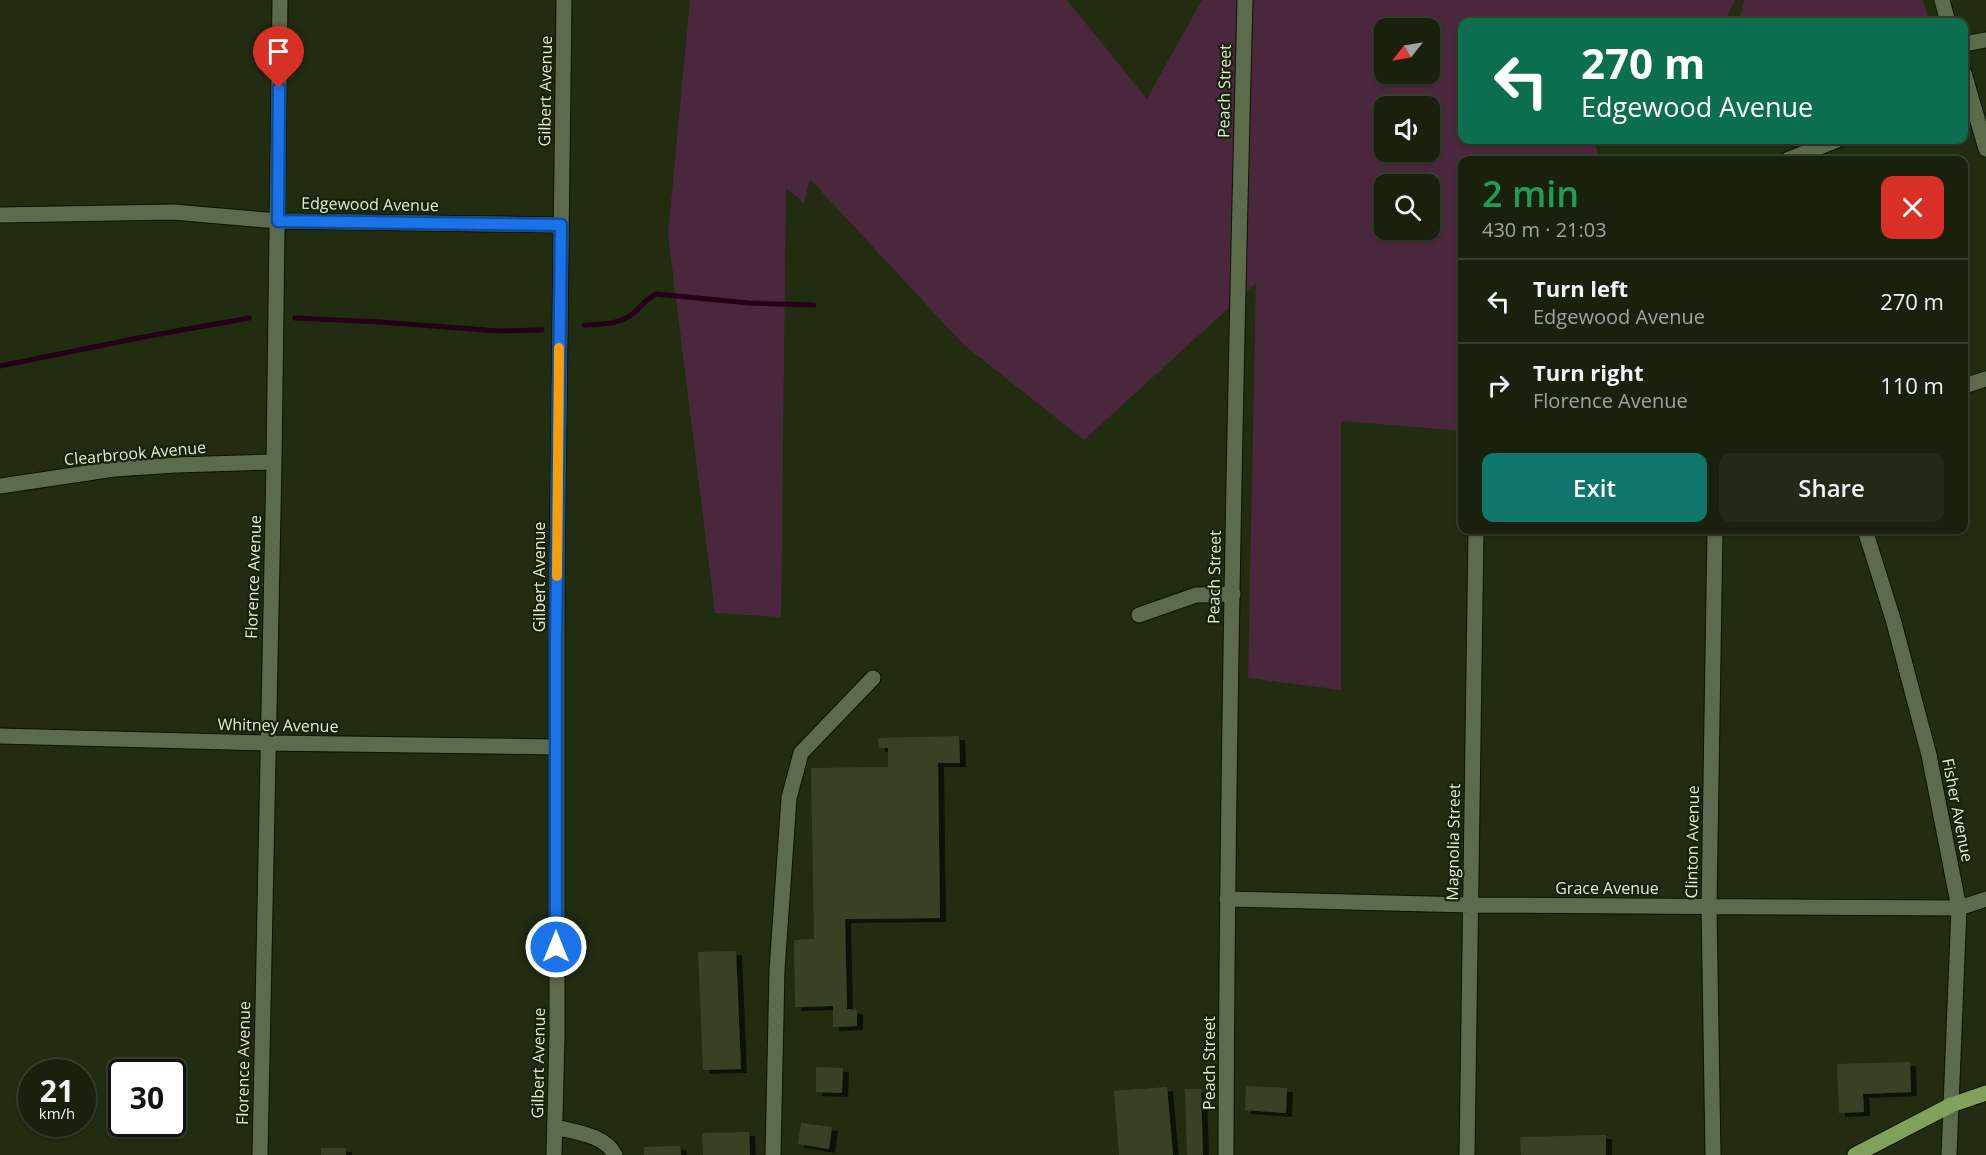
<!DOCTYPE html>
<html lang="en">
<head>
<meta charset="utf-8">
<style>
	:root { --surface:#19210d; --page:#222916; --text:#f1f3f6; --muted:#9fa39d; --line:#373e2e; --accent:#0f766e }
	body { margin:0; font-family:"Open Sans",sans-serif; background:var(--page); color:var(--text); height:100vh; display:flex; flex-direction:column; font-size:22px; white-space:nowrap }
	* { box-sizing:border-box; margin:0 }
	p { font-size:20px; color:var(--muted) }
	.icon { flex:none; width:33px; height:33px; fill:none; stroke:currentColor; stroke-width:2; stroke-linecap:round; stroke-linejoin:round }
	.map { position:relative; flex:1; overflow:hidden }
	.panel { position:absolute; left:1458px; top:156px; width:510px; height:378px; display:flex; flex-direction:column; background:var(--surface); border-radius:12px; box-shadow:0 2px 4px #0004,0 0 0 2px var(--line) }
	.panel>* { flex:none }
	.banner { position:absolute; left:1458px; top:18px; width:510px; height:126px; border-radius:12px; box-shadow:0 2px 4px #0004,0 0 0 2px var(--line); background:#0b6e4f; color:#fff; overflow:hidden }
	.needle { width:39px; rotate:239deg }
	.tools { position:absolute; left:1374px; top:18px; display:grid; gap:12px }
	.tools a { display:grid; place-items:center; width:66px; height:66px; border-radius:12px; background:var(--surface); box-shadow:0 2px 4px #0004,0 0 0 2px var(--line); font-size:30px }
	.speed { position:absolute; left:18px; top:1059px; display:flex; gap:12px; font-size:30px; font-weight:700; text-align:center }
	.speed>* { display:grid; place-content:center; width:78px; height:78px; border-radius:50%; background:var(--surface); box-shadow:0 2px 4px #0004,0 0 0 2px var(--line); line-height:1 }
	.speed small { font-size:15px; font-weight:400 }
	.speed .limit { border:3px solid #111; border-radius:9px; background:#fff; color:#111 }
	.pin { position:absolute; display:grid; place-items:center; width:51px; height:51px; color:#fff; margin:-62px -26px; border-radius:50% 50% 50% 0; rotate:-45deg; box-shadow:0 0 6px #0007 }
	.pin .icon { rotate:45deg }
	.me { position:absolute; width:66px; margin:-33px; rotate:0deg; stroke-linejoin:round; filter:drop-shadow(0 0 4px #0008) }
	.turn { display:flex; align-items:center; gap:21px; height:126px; padding:0 24px; font-size:27px }
	.turn .icon { width:78px; height:78px; stroke-width:2.5 }
	.turn b { display:block; font-size:42px; line-height:51px }
	.round { display:grid; place-items:center; flex:none; width:63px; height:63px; border-radius:12px; background:var(--page) }
	.head { display:flex; align-items:center; justify-content:space-between; height:102px; padding:0 24px }
	h1 { font-size:36px; font-weight:600; line-height:45px; color:#1e9e55 }
	.primary-button { display:flex; gap:12px; margin-top:auto; padding:12px 24px }
	.primary-button a { flex:1; height:69px; border-radius:12px; background:var(--accent); color:#fff; font-size:24px; font-weight:600; line-height:69px; text-align:center }
	.primary-button a+a { background:var(--page); color:var(--text) }
	ul { padding:0; list-style:none }
	li { display:flex; align-items:center; gap:18px; height:84px; padding:0 24px; border-top:2px solid var(--line) }
	li div { flex:1 }
	li b { display:block; font-size:22px }
	li em { font-style:normal }
	.map>svg:first-child { display:block }
	.green { fill:#4b273e; fill-rule:evenodd }
	.lines { fill:none; stroke-linecap:round; stroke-linejoin:round }
	.stream { stroke:#240119; stroke-width:5 }
	.building { fill:#364327; filter:url(#shadow) }
	.minor-casing { stroke:#0a1400; stroke-width:17 }
	.major-casing { stroke:#0a1400; stroke-width:17 }
	.minor { stroke:#5d6b4d; stroke-width:15 }
	.major { stroke:#81a05a; stroke-width:15 }
	.route-casing { stroke:#114b97; stroke-width:15 }
	.route { stroke:#1a73e8; stroke-width:10 }
	.slow { stroke:#f59e0b; stroke-width:10 }
	.labels { text-anchor:middle; dominant-baseline:central; stroke-width:4.5; stroke-linejoin:round; paint-order:stroke }
	.street-label { font-size:16px; fill:#e2ebda; stroke:#172307 }
</style>
</head>
<body>
<div class="map">
<svg width="1986" height="1155" viewBox="0 0 1986 1155">
	<defs>
		<filter id="shadow"><feDropShadow dx="6" dy="4" stdDeviation="0" flood-color="#0009"/></filter>
	</defs>
	<rect width="100%" height="100%" fill="#212c11"/>
	<path class="green" d="M 690,0 L 1067,0 L 1147,99 L 1202,0 L 1735,0 L 1725,22 L 1462,22 L 1462,140 L 1597,140 L 1595,143 L 1599,160 L 1462,160 L 1462,431 L 1341,421 L 1341,690 L 1248,678 L 1256,283 L 1084,440 L 963,344 L 810,179 L 804,203 L 786,188 L 781,617 L 715,613 L 668,234 ZM 1384,28 L 1430,28 L 1430,74 L 1384,74 ZM 1384,106 L 1430,106 L 1430,152 L 1384,152 ZM 1384,184 L 1430,184 L 1430,230 L 1384,230 Z
		M 1744,0 L 1923,0 L 1928,17 L 1908,22 L 1739,22 Z"/>
	<g class="lines">
		<path class="stream" d="M 295,318 L 380,322 L 499,331 L 542,330
			M 584,325 C 604,324 623,325 638,309 C 644,303 648,298 656,294 L 749,303 L 814,305
			M 0,366 L 138,338 L 249,318"/>
	</g>
	<path class="building" d="M 959,736 L 960,763 L 938,763 L 940,918 L 845,919 L 847,1009 L 857,1010 L 857,1026 L 833,1027 L 833,1006 L 795,1007 L 794,940 L 814,939 L 811,768 L 888,767 L 888,748 L 879,748 L 878,738 Z
		M 736,951 L 741,1069 L 703,1070 L 698,952 Z
		M 1910,1062 L 1911,1092 L 1863,1094 L 1864,1112 L 1839,1113 L 1837,1064 Z
		M 816,1067 L 843,1068 L 842,1093 L 816,1092 Z
		M 1246,1086 L 1287,1088 L 1286,1113 L 1245,1110 Z
		M 1167,1087 L 1173,1155 L 1119,1155 L 1114,1091 Z
		M 1185,1089 L 1201,1089 L 1203,1155 L 1187,1155 Z
		M 801,1123 L 832,1127 L 829,1149 L 798,1144 Z
		M 749,1132 L 750,1155 L 703,1155 L 702,1133 Z
		M 1606,1135 L 1606,1155 L 1521,1155 L 1520,1137 Z
		M 680,1146 L 681,1155 L 644,1155 L 644,1147 Z
		M 321,1148 L 346,1148 L 346,1155 L 321,1155 Z"/>
	<g class="lines">
		<g class="minor-casing">
			<path id="minor" d="M 1942,0 L 1948,22
				M 1964,44 L 1986,40
				M 1964,73 L 1986,149
				M 1787,160 L 1837,140
				M 0,215 L 173,212 L 278,221 L 561,225
				M 1964,386 L 1986,379
				M 0,486 L 114,469 L 176,465 L 274,462
				M 1865,530 L 1893,619 L 1929,755 L 1959,908 L 1949,1155
				M 1139,615 L 1196,595 L 1233,594
				M 0,736 L 267,743 L 556,747
				M 1227,899 L 1470,905 L 1959,908 L 1986,899
				M 555,1127 C 575,1132 605,1135 615,1155
				M 260,1155 L 274,462 L 280,0
				M 554,1155 L 557,1036 L 557,578 L 564,0
				M 773,1155 L 777,970 L 789,798 L 801,753 L 873,678
				M 1226,1155 C 1227,770 1235,385 1245,0
				M 1467,1155 L 1476,530
				M 1713,1155 L 1709,906 L 1715,530"/>
		</g>
		<g class="major-casing">
			<path id="major" d="M 1855,1155 L 1951,1105 L 1986,1093"/>
		</g>
		<use href="#minor" class="minor"/>
		<use href="#major" class="major"/>
	</g>
	<g class="lines">
		<g class="route-casing">
			<path id="route" d="M 279,88 L 278,221 L 561,225 L 556,641 L 556,947"/>
		</g>
		<use href="#route" class="route"/>
		<path class="slow" d="M 557,576 L 559,348"/>
	</g>
	<g class="labels">
		<g class="street-label">
			<text transform="translate(545 91) rotate(-89)">Gilbert Avenue</text>
			<text transform="translate(1224 91) rotate(-89)">Peach Street</text>
			<text transform="translate(370 204) rotate(1)">Edgewood Avenue</text>
			<text transform="translate(135 453) rotate(-5)">Clearbrook Avenue</text>
			<text transform="translate(253 577) rotate(-88)">Florence Avenue</text>
			<text transform="translate(539 577) rotate(-90)">Gilbert Avenue</text>
			<text transform="translate(1214 577) rotate(-89)">Peach Street</text>
			<text transform="translate(278 725) rotate(1)">Whitney Avenue</text>
			<text transform="translate(1958 810) rotate(79)">Fisher Avenue</text>
			<text transform="translate(1453 842) rotate(-89)">Magnolia Street</text>
			<text transform="translate(1692 842) rotate(-89)">Clinton Avenue</text>
			<text x="1607" y="888">Grace Avenue</text>
			<text transform="translate(243 1063) rotate(-89)">Florence Avenue</text>
			<text transform="translate(538 1063) rotate(-89)">Gilbert Avenue</text>
			<text transform="translate(1209 1063) rotate(-90)">Peach Street</text>
		</g>
	</g>
</svg>
<div class="tools">
<a><svg class="needle" viewBox="-14 -14 28 28"><path d="M0-13l5 13h-10z" fill="#e53935"/><path d="M0 13l5-13h-10z" fill="#9fa39d"/></svg></a>
<a><svg class="icon" aria-label="sound" viewBox="0 0 24 24"><path d="M4 9h4l5-4v14l-5-4H4zM17 9q2 3 0 6"/></svg></a>
<a><svg class="icon" aria-label="search" viewBox="0 0 24 24"><circle cx="10" cy="10" r="6"/><path d="M15 15l6 6"/></svg></a>
</div>
<div class="speed"><div>21<small>km/h</small></div><div class="limit">30</div></div>
<div class="pin" style="left:279px;top:88px;background:#d93025"><svg class="icon" aria-label="arrive" viewBox="0 0 24 24"><path d="M6 21V4h12l-3 4 3 4H6"/></svg></div>
<svg class="me" style="left:556px;top:947px" viewBox="-20 -20 40 40"><circle r="17" fill="#1a73e8" stroke="#fff" stroke-width="3"/><path d="M0-11L8 9 0 5-8 9z" fill="#fff"/></svg>
<div class="banner">
<div class="turn"><svg class="icon" aria-label="left" viewBox="0 0 24 24"><path d="M17 20v-9H6M10 6l-5 5 5 5"/></svg><div><b>270 m</b>Edgewood Avenue</div></div>
</div>
<section class="panel">
<div class="head"><div><h1>2 min</h1><p>430 m · 21:03</p></div><a class="round" style="background:#d93025;color:#fff"><svg class="icon" aria-label="close" viewBox="0 0 24 24"><path d="M6 6l12 12M18 6L6 18"/></svg></a></div>
<ul>
<li><svg class="icon" aria-label="left" viewBox="0 0 24 24"><path d="M17 20v-9H6M10 6l-5 5 5 5"/></svg><div><b>Turn left</b><p>Edgewood Avenue</p></div><em>270 m</em></li>
<li><svg class="icon" aria-label="right" viewBox="0 0 24 24"><path d="M7 20v-9h11M14 6l5 5-5 5"/></svg><div><b>Turn right</b><p>Florence Avenue</p></div><em>110 m</em></li>
</ul>
<div class="primary-button"><a>Exit</a><a>Share</a></div>
</section>
</div>
</body>
</html>
